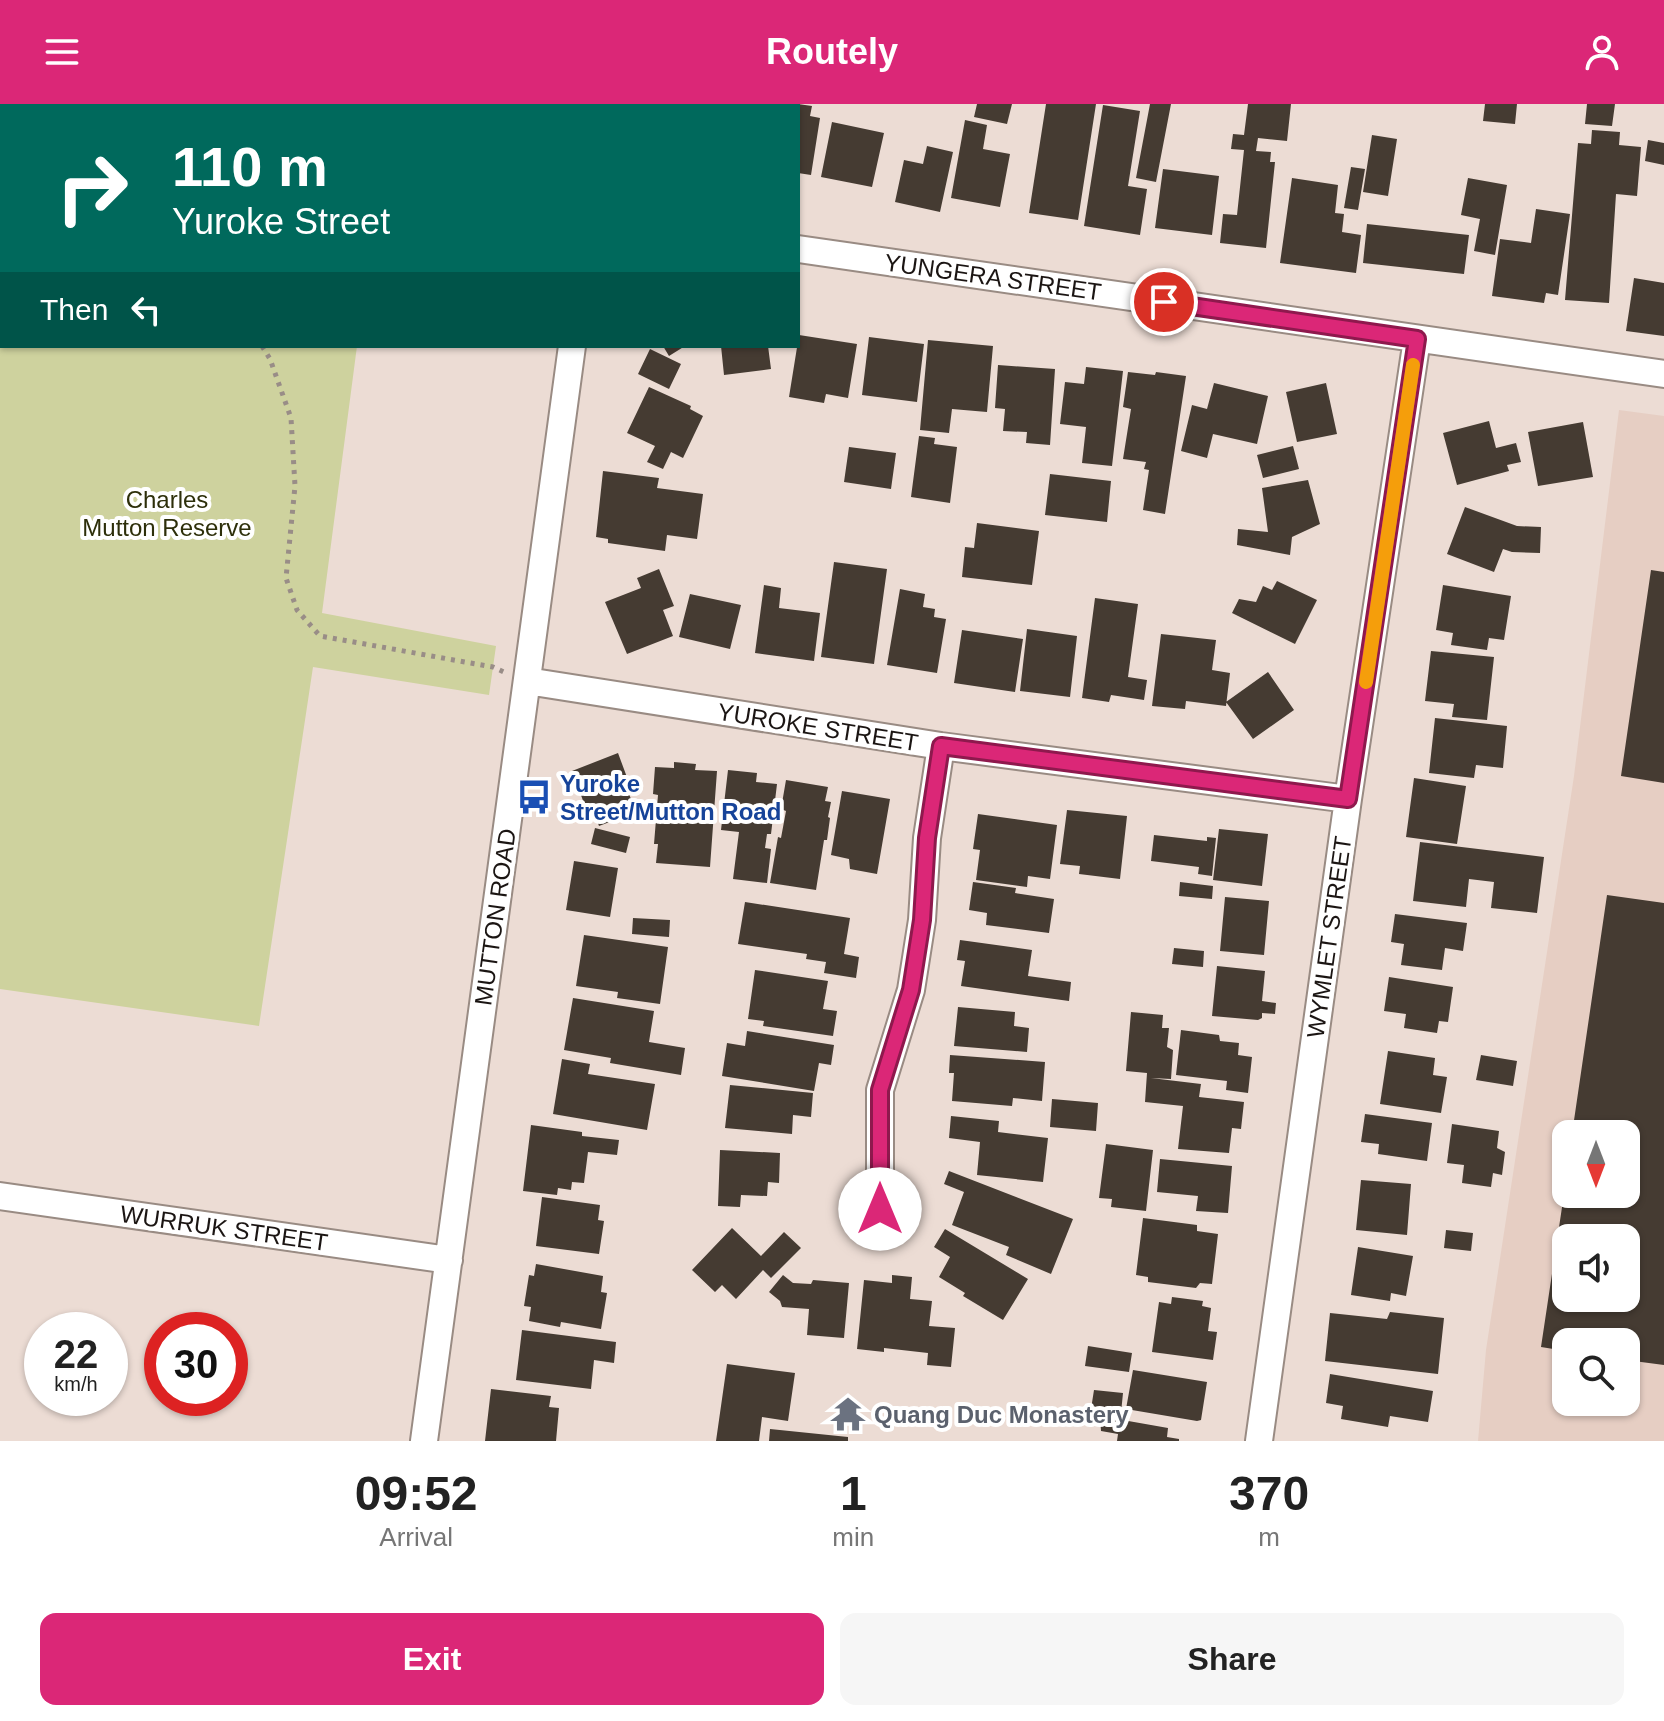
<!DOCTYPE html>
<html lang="en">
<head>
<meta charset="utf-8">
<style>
	:root { --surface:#fff; --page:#f6f6f6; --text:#222; --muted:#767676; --accent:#db2777 }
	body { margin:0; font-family:Helvetica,sans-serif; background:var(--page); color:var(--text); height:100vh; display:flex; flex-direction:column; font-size:30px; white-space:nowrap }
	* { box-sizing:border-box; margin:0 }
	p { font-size:26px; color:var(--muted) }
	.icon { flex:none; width:44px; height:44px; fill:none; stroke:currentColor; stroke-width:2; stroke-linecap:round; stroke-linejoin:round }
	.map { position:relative; height:1337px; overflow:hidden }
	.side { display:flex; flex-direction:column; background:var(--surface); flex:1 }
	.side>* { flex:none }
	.banner { position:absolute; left:0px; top:0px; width:800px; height:244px; box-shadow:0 2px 6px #0004; background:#00695c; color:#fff; overflow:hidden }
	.needle { width:52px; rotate:180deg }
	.fabs { position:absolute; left:1552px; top:1016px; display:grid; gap:16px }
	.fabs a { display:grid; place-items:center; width:88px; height:88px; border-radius:16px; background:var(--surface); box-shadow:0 2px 6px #0004; font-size:40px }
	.speed { position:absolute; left:24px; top:1208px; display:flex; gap:16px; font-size:40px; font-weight:700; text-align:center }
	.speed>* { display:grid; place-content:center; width:104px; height:104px; border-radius:50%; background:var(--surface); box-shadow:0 2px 6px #0004; line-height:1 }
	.speed small { font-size:20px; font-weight:400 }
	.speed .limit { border:12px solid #d22; background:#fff; color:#111 }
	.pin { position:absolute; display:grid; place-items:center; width:68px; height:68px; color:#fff; margin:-34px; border:4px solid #fff; border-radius:50%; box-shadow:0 2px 8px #0007 }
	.me { position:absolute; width:88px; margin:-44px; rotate:0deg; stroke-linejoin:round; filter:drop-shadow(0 0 6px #0008) }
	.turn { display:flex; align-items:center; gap:28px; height:168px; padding:0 40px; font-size:36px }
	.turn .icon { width:104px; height:104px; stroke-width:2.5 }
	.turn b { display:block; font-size:56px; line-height:68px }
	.then { display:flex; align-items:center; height:76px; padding:0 40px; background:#0003; gap:16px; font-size:30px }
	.eta { display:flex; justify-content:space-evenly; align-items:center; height:136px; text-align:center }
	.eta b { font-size:48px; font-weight:700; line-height:56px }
	.button { display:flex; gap:16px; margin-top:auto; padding:16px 40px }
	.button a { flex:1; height:92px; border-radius:16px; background:var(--accent); color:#fff; font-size:32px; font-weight:700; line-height:92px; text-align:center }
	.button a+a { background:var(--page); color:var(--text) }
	header { display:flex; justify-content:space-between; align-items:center; height:104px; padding:0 40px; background:var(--accent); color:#fff; font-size:36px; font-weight:700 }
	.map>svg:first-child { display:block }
	.built { fill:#e6cec3; fill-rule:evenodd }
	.green { fill:#ced29e }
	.building { fill:#453b32; fill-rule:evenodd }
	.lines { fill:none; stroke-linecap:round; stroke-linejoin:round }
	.minor-casing { stroke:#998b83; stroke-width:30 }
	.path { stroke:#998d87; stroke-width:5; stroke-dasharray:4 6; stroke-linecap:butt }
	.minor { stroke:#fff; stroke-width:26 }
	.route-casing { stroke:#8e194d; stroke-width:20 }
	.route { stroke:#db2777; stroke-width:14 }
	.slow { stroke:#f59e0b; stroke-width:14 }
	.labels { text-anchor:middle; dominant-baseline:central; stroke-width:8; stroke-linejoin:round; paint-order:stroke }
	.street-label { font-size:24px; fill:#1b1513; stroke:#fff }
	.park-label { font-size:24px; fill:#2d2f0a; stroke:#fff }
	.transit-label { font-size:24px; font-weight:bold; fill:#164399; stroke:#fff; text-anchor:start }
	.worship-label { font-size:24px; font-weight:bold; fill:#5b616d; stroke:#fff; text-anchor:start }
</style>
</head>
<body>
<header><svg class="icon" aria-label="menu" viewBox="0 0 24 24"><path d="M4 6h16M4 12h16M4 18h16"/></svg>Routely<svg class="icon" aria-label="person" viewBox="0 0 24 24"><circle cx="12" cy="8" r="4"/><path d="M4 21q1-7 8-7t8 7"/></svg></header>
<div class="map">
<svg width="1664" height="1337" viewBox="0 0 1664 1337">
	<rect width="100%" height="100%" fill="#ecdcd4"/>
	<path class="built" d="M 1619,306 L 1664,312 L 1664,1337 L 1478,1337 L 1486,1246 L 1574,672 ZM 1566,1030 L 1626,1030 L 1626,1090 L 1566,1090 ZM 1566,1134 L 1626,1134 L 1626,1194 L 1566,1194 ZM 1566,1238 L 1626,1238 L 1626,1298 L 1566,1298 Z"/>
	<path class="green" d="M 0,0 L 191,0 L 191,2 L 2,2 L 2,242 L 357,242 L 322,509 L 496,542 L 489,591 L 313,563 L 259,922 L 0,885 Z"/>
	<path class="building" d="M 798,0 L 812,2 L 810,12 L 820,14 L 811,71 L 798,69 Z
		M 977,0 L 1012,0 L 1007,20 L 974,13 Z
		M 1046,0 L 1096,0 L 1078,116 L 1029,109 Z
		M 1150,0 L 1171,0 L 1156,78 L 1136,74 Z
		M 1248,0 L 1291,0 L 1287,37 L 1258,34 L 1256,47 L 1271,48 L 1270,58 L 1275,58 L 1266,144 L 1220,139 L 1223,110 L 1237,111 L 1244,46 L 1231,45 L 1233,30 L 1244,31 Z
		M 1485,0 L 1517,0 L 1515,20 L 1483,17 Z
		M 1587,0 L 1615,0 L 1612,22 L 1585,20 Z
		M 1103,1 L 1140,7 L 1128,82 L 1147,85 L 1140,131 L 1084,122 Z
		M 965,16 L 987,21 L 983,45 L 1010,50 L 1000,103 L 951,94 Z
		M 832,18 L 884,29 L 872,83 L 821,73 Z
		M 1592,26 L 1620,28 L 1619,41 L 1641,43 L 1637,92 L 1616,90 L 1609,199 L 1565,196 L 1578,39 L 1591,40 Z
		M 1372,31 L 1397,35 L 1388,92 L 1363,88 Z
		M 1648,36 L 1664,39 L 1664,61 L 1645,57 Z
		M 927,42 L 953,48 L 940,108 L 895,98 L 904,56 L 923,60 Z
		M 1351,63 L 1365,65 L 1358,106 L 1344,104 Z
		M 1163,65 L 1219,72 L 1212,131 L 1155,124 Z
		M 1292,74 L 1338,81 L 1335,109 L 1344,110 L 1342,128 L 1361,131 L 1356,169 L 1280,159 Z
		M 1468,74 L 1507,81 L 1495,151 L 1474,147 L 1480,115 L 1461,111 Z
		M 1536,105 L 1570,110 L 1558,191 L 1546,189 L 1544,199 L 1492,192 L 1500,135 L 1531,139 Z
		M 1367,120 L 1469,131 L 1464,170 L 1363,159 Z
		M 1634,174 L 1664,179 L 1664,232 L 1626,227 Z
		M 799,231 L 857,240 L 848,294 L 826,290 L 824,299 L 789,293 Z
		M 869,233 L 924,240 L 917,298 L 862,291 Z
		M 928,236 L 993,242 L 987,308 L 952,305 L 949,329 L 920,326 Z
		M 663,242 L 685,242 L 669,252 Z
		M 721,242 L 768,242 L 771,265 L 724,271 Z
		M 650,245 L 681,260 L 669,285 L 638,270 Z
		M 998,261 L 1055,265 L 1050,341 L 1026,339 L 1027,328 L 1003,327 L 1005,305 L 995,304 Z
		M 1086,263 L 1123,267 L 1112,362 L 1082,359 L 1086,323 L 1060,320 L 1065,278 L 1084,280 Z
		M 1128,268 L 1155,271 L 1156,268 L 1186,272 L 1165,410 L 1143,406 L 1149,366 L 1144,365 L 1146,358 L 1123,355 L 1131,305 L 1123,303 Z
		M 1214,279 L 1268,292 L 1257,340 L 1213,330 L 1207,354 L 1181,347 L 1192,301 L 1207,305 Z
		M 1326,279 L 1337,330 L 1297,338 L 1286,288 Z
		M 649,283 L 691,302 L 690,305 L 703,312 L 683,354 L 671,348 L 663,365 L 647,358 L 655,342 L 627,329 Z
		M 1489,317 L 1496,344 L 1516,339 L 1521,358 L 1507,361 L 1509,367 L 1457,381 L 1443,329 Z
		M 1583,318 L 1593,373 L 1538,382 L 1528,328 Z
		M 919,332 L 935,334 L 934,340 L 957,343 L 950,399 L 911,393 Z
		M 1293,342 L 1299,365 L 1263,374 L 1257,351 Z
		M 849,343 L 896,349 L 891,385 L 844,378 Z
		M 603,367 L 659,374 L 657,384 L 703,390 L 697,435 L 667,431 L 665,447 L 608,439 L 608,435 L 596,433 Z
		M 1050,370 L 1111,377 L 1107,418 L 1045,411 Z
		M 1308,376 L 1320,420 L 1292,433 L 1290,451 L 1237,441 L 1238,425 L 1268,428 L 1262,384 Z
		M 1465,403 L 1517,422 L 1541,423 L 1540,449 L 1512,448 L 1503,445 L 1494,468 L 1447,450 Z
		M 977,419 L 1039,427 L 1032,481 L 962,473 L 965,443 L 974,444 Z
		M 834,458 L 887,465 L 874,560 L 821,553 Z
		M 659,465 L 674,502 L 663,506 L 673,532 L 627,550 L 605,498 L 641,484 L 637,474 Z
		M 1651,466 L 1664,468 L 1664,679 L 1621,672 Z
		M 1277,477 L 1317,496 L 1295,540 L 1232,509 L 1239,495 L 1256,498 L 1263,482 L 1272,486 Z
		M 764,481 L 781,484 L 779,504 L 820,509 L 814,557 L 755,549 Z
		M 1443,481 L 1511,492 L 1504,536 L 1489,534 L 1487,546 L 1451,541 L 1453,529 L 1436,526 Z
		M 900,485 L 925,490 L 923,503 L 935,505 L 934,513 L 946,515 L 937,569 L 887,561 Z
		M 690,490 L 741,501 L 730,545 L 679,533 Z
		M 1095,494 L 1138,500 L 1128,573 L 1147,576 L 1144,596 L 1111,591 L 1109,598 L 1082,594 Z
		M 1027,525 L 1077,532 L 1070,593 L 1020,587 Z
		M 962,526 L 1023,535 L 1015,588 L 954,579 Z
		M 1161,530 L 1216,536 L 1212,566 L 1230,569 L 1226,602 L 1186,597 L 1185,605 L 1152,602 Z
		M 1431,547 L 1494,553 L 1487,616 L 1452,613 L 1454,600 L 1425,597 Z
		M 1268,568 L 1294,606 L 1253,635 L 1226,598 Z
		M 1435,614 L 1507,622 L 1503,664 L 1476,661 L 1474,674 L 1429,669 Z
		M 618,649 L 628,676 L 624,677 L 636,708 L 599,722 L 591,700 L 585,702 L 572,667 Z
		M 674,658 L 696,660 L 695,666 L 717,667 L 710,763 L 656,759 L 658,740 L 654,740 L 658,691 L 653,690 L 655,663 L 674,664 Z
		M 728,666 L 757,669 L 756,678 L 777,680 L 771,730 L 767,730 L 765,744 L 771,745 L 767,779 L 733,775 L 739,728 L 721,726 Z
		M 1414,674 L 1466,682 L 1457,740 L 1406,733 Z
		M 786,676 L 828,683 L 825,697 L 831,698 L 828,713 L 830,714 L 827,736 L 824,736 L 816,786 L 770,779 L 778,733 L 781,734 L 786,707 L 781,705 Z
		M 842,687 L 890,695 L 877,770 L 850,765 L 849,755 L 831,751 Z
		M 1067,706 L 1127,712 L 1120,775 L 1079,770 L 1080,762 L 1060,760 Z
		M 978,710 L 1057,721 L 1050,775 L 1028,772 L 1027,783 L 976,776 L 980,746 L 973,745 Z
		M 595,724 L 630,733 L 626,749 L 591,740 Z
		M 1219,725 L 1268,730 L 1262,782 L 1213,776 Z
		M 1154,731 L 1207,737 L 1207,733 L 1216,734 L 1212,772 L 1198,770 L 1199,763 L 1151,757 Z
		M 1420,738 L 1544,753 L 1537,809 L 1491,804 L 1494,778 L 1469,775 L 1466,803 L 1413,797 Z
		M 574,757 L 618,764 L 610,813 L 566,806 Z
		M 973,778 L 1016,784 L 1015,789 L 1054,795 L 1049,829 L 986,821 L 987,809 L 969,806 Z
		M 1180,778 L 1213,782 L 1212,795 L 1179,792 Z
		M 1607,791 L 1664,799 L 1664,1261 L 1626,1256 L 1626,1238 L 1566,1238 L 1566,1247 L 1541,1243 L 1564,1090 L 1626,1090 L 1626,1030 L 1572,1030 ZM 1566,1134 L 1626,1134 L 1626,1194 L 1566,1194 Z
		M 1225,793 L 1269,797 L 1264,851 L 1220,847 Z
		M 745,798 L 850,814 L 844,850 L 859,853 L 856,874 L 824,869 L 826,858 L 806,855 L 807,850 L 738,840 Z
		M 1395,810 L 1467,819 L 1463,847 L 1445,844 L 1442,866 L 1401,861 L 1404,840 L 1391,838 Z
		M 633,814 L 670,816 L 669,833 L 632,830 Z
		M 584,831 L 668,843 L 660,900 L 617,894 L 618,888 L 576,882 Z
		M 960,836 L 1032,846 L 1028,872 L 1071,878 L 1069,897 L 961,882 L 965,857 L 957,856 Z
		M 1174,844 L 1204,847 L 1203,863 L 1172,860 Z
		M 1217,862 L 1265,867 L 1262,897 L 1276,899 L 1275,910 L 1262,909 L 1262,914 L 1258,916 L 1212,912 Z
		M 755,866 L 828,877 L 823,905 L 837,907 L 833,932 L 763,922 L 764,917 L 748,915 Z
		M 1389,873 L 1453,883 L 1448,918 L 1439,917 L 1437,929 L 1404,924 L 1406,910 L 1384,907 Z
		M 573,894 L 654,907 L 649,938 L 685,944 L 681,971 L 610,959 L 611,954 L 564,946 Z
		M 958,903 L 1015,908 L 1014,922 L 1029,924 L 1027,948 L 954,942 Z
		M 1131,908 L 1163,911 L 1162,924 L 1169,924 L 1167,943 L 1173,946 L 1171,975 L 1151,974 L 1201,980 L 1199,993 L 1244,998 L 1241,1025 L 1232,1024 L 1229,1049 L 1178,1045 L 1183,1002 L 1145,998 L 1147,969 L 1126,967 Z
		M 1181,926 L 1219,931 L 1220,937 L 1239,939 L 1238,951 L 1252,953 L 1248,989 L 1226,986 L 1227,977 L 1176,971 Z
		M 747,927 L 834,941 L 831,961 L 819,959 L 814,987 L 722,972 L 727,939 L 745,942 Z
		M 1388,947 L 1435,954 L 1433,971 L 1447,973 L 1441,1009 L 1380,1000 Z
		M 950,951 L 1045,958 L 1042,997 L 1013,994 L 1012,1002 L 952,997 L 954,969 L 949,969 Z
		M 1481,951 L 1517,957 L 1513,982 L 1476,976 Z
		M 562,955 L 590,960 L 588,970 L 655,980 L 647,1026 L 553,1010 Z
		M 730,981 L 813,989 L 811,1013 L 793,1011 L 792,1030 L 725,1024 Z
		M 1052,995 L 1098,999 L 1096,1027 L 1050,1023 Z
		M 1365,1010 L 1432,1019 L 1427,1057 L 1378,1050 L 1379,1040 L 1361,1038 Z
		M 951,1012 L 999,1017 L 998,1028 L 1048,1034 L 1043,1078 L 977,1071 L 980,1038 L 949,1034 Z
		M 1452,1020 L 1499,1027 L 1497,1044 L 1505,1048 L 1502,1071 L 1493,1069 L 1491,1083 L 1462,1079 L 1464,1061 L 1447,1059 Z
		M 531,1021 L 582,1028 L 582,1032 L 619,1036 L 617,1051 L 588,1048 L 584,1079 L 572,1078 L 571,1086 L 558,1084 L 557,1091 L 523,1087 Z
		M 1106,1040 L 1153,1046 L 1146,1107 L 1111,1103 L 1112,1095 L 1099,1094 Z
		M 720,1046 L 780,1049 L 779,1079 L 768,1078 L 767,1092 L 741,1091 L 740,1103 L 718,1102 Z
		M 1160,1055 L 1232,1062 L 1228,1109 L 1196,1107 L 1198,1092 L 1157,1088 Z
		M 949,1067 L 1073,1115 L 1051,1170 L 1006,1151 L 1009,1143 L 952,1121 L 964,1088 L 944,1080 Z
		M 1361,1076 L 1411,1080 L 1407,1131 L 1356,1126 Z
		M 542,1093 L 600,1101 L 598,1116 L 604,1117 L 599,1150 L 536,1142 Z
		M 1143,1114 L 1197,1121 L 1197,1127 L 1218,1130 L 1212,1180 L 1200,1179 L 1196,1184 L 1148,1178 L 1148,1173 L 1136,1171 Z
		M 732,1124 L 761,1152 L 784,1128 L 801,1144 L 771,1174 L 763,1166 L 736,1195 L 722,1181 L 715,1188 L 692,1166 Z
		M 945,1125 L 1028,1175 L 1003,1216 L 963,1192 L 965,1189 L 939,1173 L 950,1153 L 934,1143 Z
		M 1446,1126 L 1473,1129 L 1471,1147 L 1444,1144 Z
		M 1358,1143 L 1413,1152 L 1406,1192 L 1391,1189 L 1390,1197 L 1351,1191 Z
		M 536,1160 L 603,1172 L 601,1188 L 607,1189 L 601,1225 L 561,1218 L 560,1223 L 529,1217 L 531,1203 L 524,1202 L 529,1171 L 534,1172 Z
		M 783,1171 L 793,1179 L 811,1180 L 813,1176 L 849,1179 L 844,1234 L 807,1231 L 809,1205 L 782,1203 L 780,1197 L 769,1188 Z
		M 892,1171 L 912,1173 L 910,1195 L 932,1197 L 929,1222 L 955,1224 L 951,1263 L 927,1261 L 928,1249 L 884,1244 L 884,1248 L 857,1245 L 864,1176 L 892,1179 Z
		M 1172,1193 L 1203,1197 L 1202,1202 L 1211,1204 L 1208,1227 L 1217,1228 L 1213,1256 L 1152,1248 L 1159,1198 L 1171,1200 Z
		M 1390,1208 L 1444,1214 L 1438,1270 L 1325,1257 L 1330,1209 L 1387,1215 Z
		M 522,1226 L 616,1238 L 614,1259 L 594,1256 L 591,1285 L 516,1276 Z
		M 1088,1242 L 1132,1249 L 1129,1268 L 1085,1262 Z
		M 727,1260 L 795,1269 L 788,1317 L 762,1313 L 759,1337 L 716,1337 Z
		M 1133,1266 L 1207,1278 L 1201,1316 L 1197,1317 L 1126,1305 Z
		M 1330,1270 L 1433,1287 L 1428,1318 L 1390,1312 L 1388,1323 L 1341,1315 L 1343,1302 L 1326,1299 Z
		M 491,1285 L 551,1292 L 549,1303 L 559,1304 L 556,1337 L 485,1337 Z
		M 1094,1286 L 1123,1289 L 1121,1309 L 1091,1305 Z
		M 1100,1312 L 1168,1324 L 1167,1333 L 1179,1335 L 1179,1337 L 1117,1337 L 1118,1330 L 1101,1327 Z
		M 770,1325 L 848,1333 L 848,1337 L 769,1337 Z"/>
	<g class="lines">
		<g class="minor-casing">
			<path id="minor" d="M 606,2 L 606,0
				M 798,145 L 1664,270
				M 527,577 L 941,642 L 1348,695
				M 0,1092 L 449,1156
				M 880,1105 L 880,986 L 911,886 L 922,816 L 927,734 L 941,642
				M 424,1337 L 572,242
				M 1259,1337 L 1348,695 L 1417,235"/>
		</g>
		<path class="path" d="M 0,6 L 2,6
			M 0,113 L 2,115
			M 262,242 L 270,255 L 291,314 L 295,382 L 286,474 L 297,506 L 320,532 L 493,563 L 504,568"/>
		<use href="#minor" class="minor"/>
	</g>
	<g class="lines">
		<g class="route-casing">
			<path id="route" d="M 880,1105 L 880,986 L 911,886 L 922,816 L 927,734 L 941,642 L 1348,695 L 1417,235 L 1164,198"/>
		</g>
		<use href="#route" class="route"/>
		<path class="slow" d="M 1366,578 L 1413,261"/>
	</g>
	<defs>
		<g id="bus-bare" transform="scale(2.76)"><path d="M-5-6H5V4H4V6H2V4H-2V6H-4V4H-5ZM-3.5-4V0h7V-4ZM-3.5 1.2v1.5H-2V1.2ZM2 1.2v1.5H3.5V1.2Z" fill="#1a4fb4" stroke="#fff" stroke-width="2.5" paint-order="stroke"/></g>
		<g id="temple-bare" transform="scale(2.76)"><path d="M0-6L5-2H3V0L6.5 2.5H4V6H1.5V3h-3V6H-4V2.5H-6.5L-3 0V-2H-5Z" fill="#6b7280" stroke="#fff" stroke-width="2.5" paint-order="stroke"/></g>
	</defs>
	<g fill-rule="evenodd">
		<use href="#bus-bare" x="534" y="693"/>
		<use href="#temple-bare" x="848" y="1310"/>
	</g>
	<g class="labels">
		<g class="street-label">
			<text transform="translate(993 173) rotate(8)">YUNGERA STREET</text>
			<text transform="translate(818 623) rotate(9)">YUROKE STREET</text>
			<text transform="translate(495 813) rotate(-82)">MUTTON ROAD</text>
			<text transform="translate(1329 833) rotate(-82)">WYMLET STREET</text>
			<text transform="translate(224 1124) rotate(8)">WURRUK STREET</text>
		</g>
		<g class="park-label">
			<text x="167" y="395">Charles<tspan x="167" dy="28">Mutton Reserve</tspan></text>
		</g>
		<g class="transit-label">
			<text x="560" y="679">Yuroke<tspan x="560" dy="28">Street/Mutton Road</tspan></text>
		</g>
		<g class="worship-label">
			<text x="874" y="1310">Quang Duc Monastery</text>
		</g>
	</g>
</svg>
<div class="fabs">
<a><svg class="needle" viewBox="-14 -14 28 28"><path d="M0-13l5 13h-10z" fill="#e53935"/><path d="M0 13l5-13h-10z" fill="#767676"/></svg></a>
<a><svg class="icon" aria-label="sound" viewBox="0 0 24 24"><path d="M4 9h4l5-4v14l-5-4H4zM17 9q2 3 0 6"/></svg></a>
<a><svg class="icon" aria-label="search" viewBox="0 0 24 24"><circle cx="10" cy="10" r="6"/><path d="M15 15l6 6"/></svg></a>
</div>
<div class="speed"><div>22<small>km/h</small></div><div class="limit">30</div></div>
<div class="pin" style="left:1164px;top:198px;background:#d93025"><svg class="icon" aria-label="arrive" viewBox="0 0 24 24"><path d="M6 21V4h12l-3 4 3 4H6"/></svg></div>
<svg class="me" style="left:880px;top:1105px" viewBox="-20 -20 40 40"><circle r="19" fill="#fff"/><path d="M0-13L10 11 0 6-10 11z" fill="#db2777"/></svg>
<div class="banner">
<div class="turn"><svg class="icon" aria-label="right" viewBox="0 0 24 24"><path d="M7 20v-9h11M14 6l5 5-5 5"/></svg><div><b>110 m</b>Yuroke Street</div></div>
<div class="then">Then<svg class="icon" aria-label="left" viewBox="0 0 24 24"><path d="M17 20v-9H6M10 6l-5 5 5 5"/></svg></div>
</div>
</div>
<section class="side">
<div class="eta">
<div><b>09:52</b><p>Arrival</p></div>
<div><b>1</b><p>min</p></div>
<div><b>370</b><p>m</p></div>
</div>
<div class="button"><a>Exit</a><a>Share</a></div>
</section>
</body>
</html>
